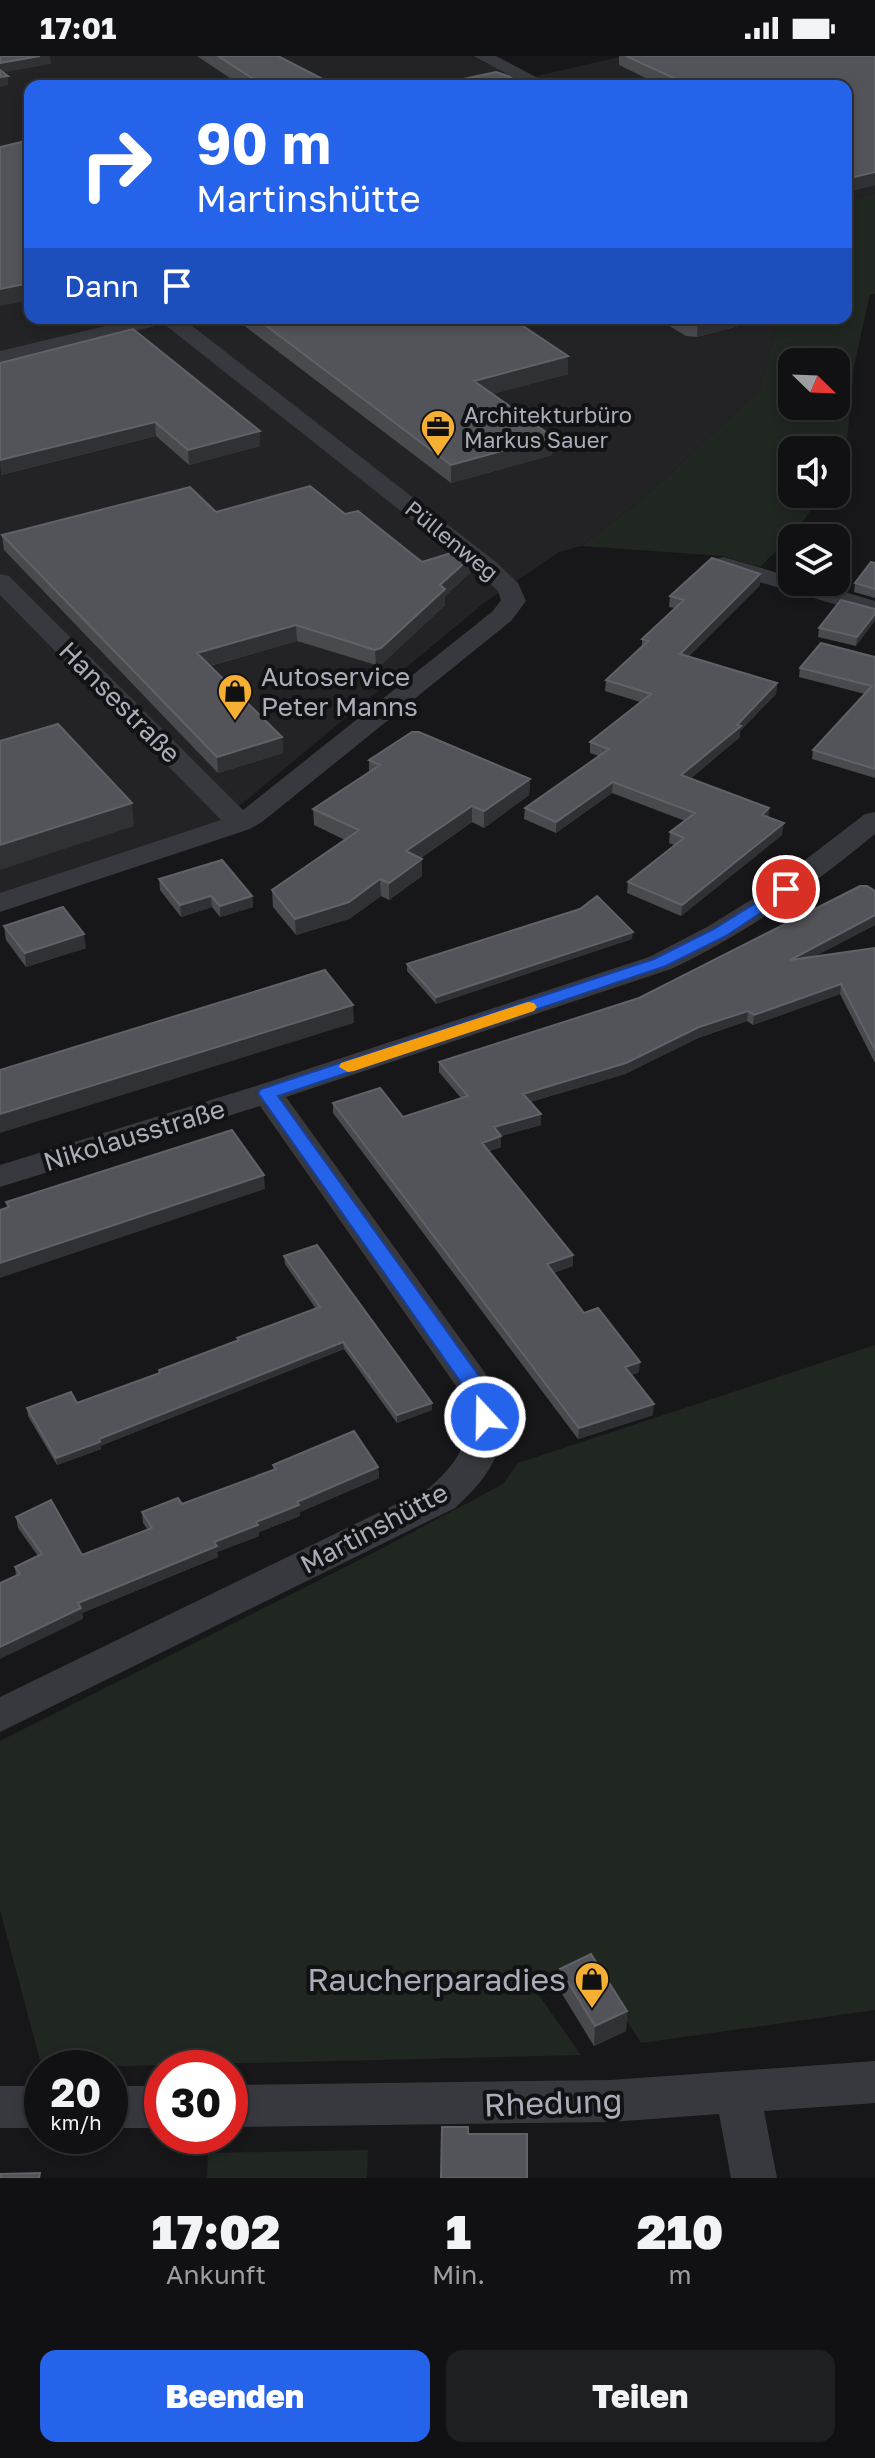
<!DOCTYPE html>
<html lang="de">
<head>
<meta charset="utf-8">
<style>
	:root { --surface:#111113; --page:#1e1f21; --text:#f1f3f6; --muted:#9c9da0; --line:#303133; --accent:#2563eb }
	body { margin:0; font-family:"Golos Text",sans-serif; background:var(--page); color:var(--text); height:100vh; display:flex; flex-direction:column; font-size:30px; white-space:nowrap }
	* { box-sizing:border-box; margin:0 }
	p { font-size:26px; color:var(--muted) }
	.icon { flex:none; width:44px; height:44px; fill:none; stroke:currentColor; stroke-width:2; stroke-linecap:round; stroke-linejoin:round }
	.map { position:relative; height:2122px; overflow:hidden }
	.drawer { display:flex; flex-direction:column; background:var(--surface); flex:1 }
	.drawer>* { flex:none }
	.banner { position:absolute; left:24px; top:24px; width:828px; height:244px; border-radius:16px; box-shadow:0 4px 12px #0003,0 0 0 2px var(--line); background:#2563eb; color:#fff; overflow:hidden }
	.needle { width:52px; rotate:113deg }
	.controls { position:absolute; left:778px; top:292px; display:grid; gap:16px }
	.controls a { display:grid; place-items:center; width:72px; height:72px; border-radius:16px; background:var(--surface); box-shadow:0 4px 12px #0003,0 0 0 2px var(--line); font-size:40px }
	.speed { position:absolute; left:24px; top:1994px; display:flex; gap:16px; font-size:40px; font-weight:700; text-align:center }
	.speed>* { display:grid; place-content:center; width:104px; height:104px; border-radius:50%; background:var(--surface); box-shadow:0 4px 12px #0003,0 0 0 2px var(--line); line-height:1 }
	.speed small { font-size:20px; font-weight:400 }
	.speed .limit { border:12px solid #d22; background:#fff; color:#111 }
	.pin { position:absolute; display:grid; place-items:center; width:68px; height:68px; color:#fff; margin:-34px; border:4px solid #fff; border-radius:50%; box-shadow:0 2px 8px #0007 }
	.me { position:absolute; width:88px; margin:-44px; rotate:339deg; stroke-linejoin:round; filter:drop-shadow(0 0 6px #0008) }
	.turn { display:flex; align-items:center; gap:28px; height:168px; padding:0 40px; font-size:36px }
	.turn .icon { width:104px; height:104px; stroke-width:2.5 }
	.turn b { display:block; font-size:56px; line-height:68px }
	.then { display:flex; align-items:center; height:76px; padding:0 40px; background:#0003; gap:16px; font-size:30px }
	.eta { display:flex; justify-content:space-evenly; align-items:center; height:136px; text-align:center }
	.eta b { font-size:48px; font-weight:800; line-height:56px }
	.primary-button { display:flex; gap:16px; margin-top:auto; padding:16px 40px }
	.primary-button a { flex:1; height:92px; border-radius:16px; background:var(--accent); color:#fff; font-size:32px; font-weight:800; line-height:92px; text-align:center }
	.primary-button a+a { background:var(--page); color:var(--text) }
	.status { display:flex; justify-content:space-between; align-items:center; height:56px; padding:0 40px; background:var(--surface); direction:ltr }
	.status svg { height:22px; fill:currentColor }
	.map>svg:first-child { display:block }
	.built { fill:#232326 }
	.green { fill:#1f2720; fill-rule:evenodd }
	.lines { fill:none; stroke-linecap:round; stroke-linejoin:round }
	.minor { fill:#38393e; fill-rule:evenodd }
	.wall { fill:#484a4e }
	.shaded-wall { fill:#303134 }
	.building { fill:#53545a; stroke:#606268; stroke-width:2 }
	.route { fill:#2563eb; stroke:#184099; stroke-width:2 }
	.slow { fill:#f59e0b }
	.labels { text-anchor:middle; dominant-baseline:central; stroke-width:8; stroke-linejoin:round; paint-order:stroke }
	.far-poi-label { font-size:22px; fill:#a9aeb9; stroke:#121214; text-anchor:start }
	.far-street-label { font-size:22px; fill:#a9aeb9; stroke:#121214 }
	.poi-label { font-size:26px; fill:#a9aeb9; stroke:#121214; text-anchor:start }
	.street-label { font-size:26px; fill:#a9aeb9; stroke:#121214 }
	.near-poi-label { font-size:32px; fill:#a9aeb9; stroke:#121214; text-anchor:end }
	.near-street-label { font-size:32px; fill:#a9aeb9; stroke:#121214 }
</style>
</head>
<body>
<div class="status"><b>17:01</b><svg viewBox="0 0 49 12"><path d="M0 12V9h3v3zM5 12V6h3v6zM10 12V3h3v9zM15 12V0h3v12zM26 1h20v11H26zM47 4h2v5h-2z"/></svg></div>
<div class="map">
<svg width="875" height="2122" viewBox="0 0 875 2122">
	<rect width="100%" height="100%" fill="#171719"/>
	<path class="built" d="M 0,0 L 471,0 L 520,24 L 623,0 L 875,0 L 875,137 L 846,144 L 846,30 L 30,30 L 30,262 L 779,262 L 759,334 L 644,442 L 581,490 L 559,496 L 484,547 L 220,766 L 0,838 Z"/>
	<path class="green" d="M 875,137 L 875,238 L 870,238 L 854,310 L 845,405 L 836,418 L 836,394 L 792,394 L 792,438 L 822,438 L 796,476 L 760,511 L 723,500 L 581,490 L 644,442 L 759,334 L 779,262 L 846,262 L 846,144 ZM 792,306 L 836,306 L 836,350 L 792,350 Z
		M 875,1289 L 875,1954 L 641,1987 L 593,1913 L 538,1938 L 581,1999 L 42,2012 L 0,1854 L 0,1685 L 379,1494 L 503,1428 L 518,1407 Z
		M 368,2094 L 367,2122 L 207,2122 L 208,2097 Z"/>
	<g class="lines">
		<path class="minor" d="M 473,0 L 496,0 L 553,30 L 530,30 Z
			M 139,262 L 182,262 L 496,506 L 518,527 L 526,545 L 511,565 L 262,766 L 250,773 L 0,856 L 0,837 L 221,764 L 0,539 L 0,518 L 9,520 L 243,754 L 493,555 L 501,544 L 498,535 L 478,516 L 164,268 L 0,307 L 0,295 Z
			M 724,501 L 792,521 L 792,526 L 811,526 L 875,545 L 875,560 L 715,513 L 712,508 L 715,503 Z
			M 875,756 L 875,778 C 811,831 745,878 671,913 L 286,1041 L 485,1317 C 517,1373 501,1411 455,1452 L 0,1676 L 0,1641 L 429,1432 C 466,1399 475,1378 456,1330 L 260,1050 L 0,1131 L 0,1109 L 256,1030 L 649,901 L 707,871 L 762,837 L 865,758 Z
			M 875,2005 L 875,2047 L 764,2055 L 777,2122 L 731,2122 L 719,2058 L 611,2066 L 230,2071 L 230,2029 L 611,2024 Z
			M 0,2030 L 42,2030 L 42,2072 L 0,2072 Z
			M 110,2030 L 162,2030 L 162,2072 L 110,2072 Z"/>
	</g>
	<path class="wall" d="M 197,0 L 278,0 L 336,30 L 242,30 Z
		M 619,0 L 875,0 L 875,129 L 846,136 L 846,30 L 662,30 L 619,9 Z
		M 234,262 L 511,262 L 568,318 L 492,338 L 553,381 L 552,399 L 451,427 Z
		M 656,262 L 769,262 L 697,281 L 686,280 Z
		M 0,307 L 260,390 L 189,409 L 156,380 L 1,419 Z
		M 216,456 L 345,458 L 422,506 L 472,515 L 445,540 L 445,549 L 382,608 L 376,609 L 297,585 L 210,610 L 282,681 L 283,697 L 218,717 L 4,494 L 2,479 Z
		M 875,507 L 875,542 L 854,536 L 855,527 Z
		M 760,529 L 688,601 L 777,627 L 776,638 L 740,675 L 740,681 L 690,723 L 769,752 L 768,761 L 782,779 L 681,860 L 627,837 L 628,826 L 674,789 L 669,787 L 670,776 L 685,765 L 612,737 L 556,777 L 524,763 L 525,752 L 599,700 L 590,697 L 590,686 L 640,646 L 605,635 L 606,624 L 642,591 L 642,583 L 675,552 L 669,551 L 670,540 Z
		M 875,553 L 856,590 L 818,581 L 819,572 Z
		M 875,601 L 875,722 L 812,703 L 813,694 L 865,638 L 799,621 L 800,612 Z
		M 369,704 L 530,723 L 529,739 L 484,772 L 472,766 L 421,802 L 422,820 L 389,844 L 381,840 L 349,863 L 296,879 L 273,851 L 272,834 L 345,784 L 314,769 L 313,753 L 369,716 Z
		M 159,823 L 252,840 L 253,851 L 220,861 L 212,851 L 181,861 L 160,834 Z
		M 875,869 L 815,900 L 875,892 L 875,1007 L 840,938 L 753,969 L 747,965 L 698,982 L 625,1018 L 530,1046 L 541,1069 L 501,1080 L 501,1091 L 489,1095 L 573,1199 L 573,1210 L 553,1217 L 584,1257 L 639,1316 L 632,1319 L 653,1359 L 578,1383 L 333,1057 L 333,1047 L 403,1061 L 461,1042 L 439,1016 L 439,1006 Z
		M 4,870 L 86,892 L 26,911 L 6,884 Z
		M 632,883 L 436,948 L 407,915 L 407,908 Z
		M 284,1200 L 432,1347 L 432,1354 L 397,1367 L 344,1293 L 100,1390 L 101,1393 L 57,1409 L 28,1360 L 27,1352 L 77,1347 L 159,1317 L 159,1314 L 238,1285 L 237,1282 L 316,1253 L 285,1208 Z
		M 273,1409 L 378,1411 L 379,1422 L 300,1456 L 300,1460 L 259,1476 L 259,1480 L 217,1496 L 218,1501 L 82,1557 L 83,1563 L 16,1520 L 15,1511 L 38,1500 L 18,1472 L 16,1461 L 82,1499 L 148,1474 L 143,1467 L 142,1456 L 182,1448 L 274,1414 Z
		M 560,1913 L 627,1955 L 626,1975 L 594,1990 L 559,1933 Z"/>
	<path class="shaded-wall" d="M 40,0 L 50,0 L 51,8 L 0,17 L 0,7 Z
		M 8,20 L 8,29 L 0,31 L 0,21 Z
		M 875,116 L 875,129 L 846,136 L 846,123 Z
		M 30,227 L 30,244 L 0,250 L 0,233 Z
		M 706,262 L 769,262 L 697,281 L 698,264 Z
		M 568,300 L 568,318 L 474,343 L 474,325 Z
		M 155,366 L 156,380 L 1,419 L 0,404 Z
		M 260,375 L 260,390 L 189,409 L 188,394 Z
		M 553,381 L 552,399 L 451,427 L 451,409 Z
		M 472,500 L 472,515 L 445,540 L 445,549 L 382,608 L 376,609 L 375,594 L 440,529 Z
		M 760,518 L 760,529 L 679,609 L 680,598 Z
		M 875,558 L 875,565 L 856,590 L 857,581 Z
		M 296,569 L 297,585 L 198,613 L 197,597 Z
		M 777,627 L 776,638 L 740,675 L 740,681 L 680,731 L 681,719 L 737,669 Z
		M 282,681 L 283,697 L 218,717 L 217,701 Z
		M 530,723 L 529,739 L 484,772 L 484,755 Z
		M 613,726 L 612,737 L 556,777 L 556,766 Z
		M 132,747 L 134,770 L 0,814 L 0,789 Z
		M 472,750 L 472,766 L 406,812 L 406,795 Z
		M 769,752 L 768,764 L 762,759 Z
		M 784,767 L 782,779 L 681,860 L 682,849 Z
		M 422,803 L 422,820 L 389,844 L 389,827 Z
		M 380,823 L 381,840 L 349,863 L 296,879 L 295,863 Z
		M 211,840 L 212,851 L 181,861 L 180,849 Z
		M 252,840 L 253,851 L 220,861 L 220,850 Z
		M 875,859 L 875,869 L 789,914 L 790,904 Z
		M 633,876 L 632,883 L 436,948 L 436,941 Z
		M 84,878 L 86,892 L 26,911 L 25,897 Z
		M 841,928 L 840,938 L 753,969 L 754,959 Z
		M 353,949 L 354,967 L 0,1077 L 0,1058 Z
		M 748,955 L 747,965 L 698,982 L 625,1018 L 523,1048 L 523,1038 L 699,971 Z
		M 541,1058 L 541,1069 L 494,1082 L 494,1071 Z
		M 501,1080 L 501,1091 L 482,1098 L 482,1087 Z
		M 264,1119 L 265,1133 L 0,1222 L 0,1207 Z
		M 573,1199 L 573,1210 L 546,1219 L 547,1208 Z
		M 343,1286 L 344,1293 L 100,1390 L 101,1393 L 57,1409 L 56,1402 L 99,1383 Z
		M 640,1306 L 639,1316 L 625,1322 L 625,1311 Z
		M 432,1347 L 432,1354 L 397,1367 L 397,1359 Z
		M 654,1348 L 653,1359 L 578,1383 L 579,1372 Z
		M 378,1411 L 379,1422 L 300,1456 L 300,1460 L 259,1476 L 259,1480 L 217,1496 L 218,1501 L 82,1557 L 83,1563 L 0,1603 L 0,1591 L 78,1547 L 214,1486 L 297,1446 Z
		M 627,1955 L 626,1975 L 594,1990 L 595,1970 Z"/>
	<path class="building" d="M 0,0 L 40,0 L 0,7 Z
		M 218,0 L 278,0 L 336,30 L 264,30 Z
		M 626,0 L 875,0 L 875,116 L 846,123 L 846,30 L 691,30 Z
		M 0,14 L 8,20 L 0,21 Z
		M 496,16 L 508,20 L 526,30 L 431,30 Z
		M 30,84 L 30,227 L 0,233 L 0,91 Z
		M 256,262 L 511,262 L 568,300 L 474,325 L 553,381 L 451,409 Z
		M 685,262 L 706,262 L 698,264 Z
		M 133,273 L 260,375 L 188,394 L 155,366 L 0,404 L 0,307 Z
		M 310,430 L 345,458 L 358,455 L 422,506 L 464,493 L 472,500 L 440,529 L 445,533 L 381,592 L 375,594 L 296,569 L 197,597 L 282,681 L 217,701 L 2,479 L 190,431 L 216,456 Z
		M 712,502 L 760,518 L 680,598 L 777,627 L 737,669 L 741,670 L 681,719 L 769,752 L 762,759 L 784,767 L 682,849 L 628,826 L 684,782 L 670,776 L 695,757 L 613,726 L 556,766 L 525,752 L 609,693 L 590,686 L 651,638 L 606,624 L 648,585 L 642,583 L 684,544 L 670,540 Z
		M 871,506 L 875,507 L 875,533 L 855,527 Z
		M 841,544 L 875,553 L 875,558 L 857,581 L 819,572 Z
		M 821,587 L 875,601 L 875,713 L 813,694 L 872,630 L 800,612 Z
		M 58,668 L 132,747 L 0,789 L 0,685 Z
		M 412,676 L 419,676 L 530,723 L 484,755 L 472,750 L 406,795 L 422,803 L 389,827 L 380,823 L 349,846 L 295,863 L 272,834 L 359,774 L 313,753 L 380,709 L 369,704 Z
		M 222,804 L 252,840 L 220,850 L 211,840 L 180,849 L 159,823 Z
		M 860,830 L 867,830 L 875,835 L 875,859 L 790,904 L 875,892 L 875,994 L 841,928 L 754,959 L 748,955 L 699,971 L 626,1007 L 523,1038 L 541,1058 L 494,1071 L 501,1080 L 482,1087 L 573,1199 L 547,1208 L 584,1257 L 598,1252 L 640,1306 L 625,1311 L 654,1348 L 579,1372 L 333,1047 L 380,1032 L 403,1061 L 468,1040 L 439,1006 L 639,942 Z
		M 597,840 L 633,876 L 436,941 L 407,908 L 580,853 Z
		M 63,851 L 84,878 L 25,897 L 4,870 Z
		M 325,914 L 353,949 L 0,1058 L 0,1014 Z
		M 232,1074 L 264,1119 L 0,1207 L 0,1154 L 9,1151 L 6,1146 Z
		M 317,1189 L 432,1347 L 397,1359 L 343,1286 L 99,1383 L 100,1386 L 56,1402 L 27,1352 L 71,1336 L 77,1347 L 160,1317 L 159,1314 L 239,1284 L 237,1282 L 320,1251 L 284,1200 Z
		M 354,1375 L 378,1411 L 297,1446 L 299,1449 L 256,1466 L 258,1469 L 214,1486 L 217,1490 L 78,1547 L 81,1552 L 0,1591 L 0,1527 L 20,1518 L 15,1511 L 42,1498 L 16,1461 L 51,1444 L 82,1499 L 152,1472 L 142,1456 L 178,1442 L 182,1448 L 276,1413 L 273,1409 Z
		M 591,1898 L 627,1955 L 595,1970 L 560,1913 Z
		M 442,2071 L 468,2071 L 468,2078 L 527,2078 L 527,2122 L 441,2122 Z
		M 40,2117 L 39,2122 L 0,2122 L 0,2118 Z"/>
	<path class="route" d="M 786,828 L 794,833 L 792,836 L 726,880 L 666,910 L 278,1040 L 479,1320 L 495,1361 L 492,1366 L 478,1366 L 462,1328 L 258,1037 L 261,1033 L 654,903 L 714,873 Z"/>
	<path class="slow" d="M 528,946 L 534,947 L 537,951 L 534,955 L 354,1015 L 348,1016 L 339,1011 L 341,1007 Z"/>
	<defs>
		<g id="office-pin" transform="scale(1.8)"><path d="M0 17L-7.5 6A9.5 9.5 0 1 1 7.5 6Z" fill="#f5b033" stroke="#121214"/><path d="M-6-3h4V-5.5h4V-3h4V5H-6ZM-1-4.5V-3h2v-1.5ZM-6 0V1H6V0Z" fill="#111"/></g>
		<g id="shop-pin" transform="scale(1.8)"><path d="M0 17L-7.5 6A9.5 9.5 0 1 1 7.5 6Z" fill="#f5b033" stroke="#121214"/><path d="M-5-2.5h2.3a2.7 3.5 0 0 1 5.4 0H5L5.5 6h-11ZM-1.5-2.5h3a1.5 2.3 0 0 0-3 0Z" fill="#111"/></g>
	</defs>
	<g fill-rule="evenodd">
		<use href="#office-pin" x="438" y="371"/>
		<use href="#shop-pin" x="235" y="635"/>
		<use href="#shop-pin" x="592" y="1923"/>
	</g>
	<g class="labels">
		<g class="far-poi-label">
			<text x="464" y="358">Architekturbüro<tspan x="464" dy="25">Markus Sauer</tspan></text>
		</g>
		<g class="far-street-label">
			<text transform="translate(452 484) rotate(39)">Püllenweg</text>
		</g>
		<g class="poi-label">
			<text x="261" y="620">Autoservice<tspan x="261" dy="30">Peter Manns</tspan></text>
		</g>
		<g class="street-label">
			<text transform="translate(120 646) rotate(45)">Hansestraße</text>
			<text transform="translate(134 1079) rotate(-17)">Nikolausstraße</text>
			<text transform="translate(374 1472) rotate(-28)">Martinshütte</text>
		</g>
		<g class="near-poi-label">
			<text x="566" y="1923">Raucherparadies</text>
		</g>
		<g class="near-street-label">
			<text transform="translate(553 2046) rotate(-2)">Rhedung</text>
		</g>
	</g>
</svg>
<div class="controls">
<a><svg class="needle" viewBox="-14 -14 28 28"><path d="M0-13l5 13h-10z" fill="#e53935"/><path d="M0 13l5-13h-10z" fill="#9c9da0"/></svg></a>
<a><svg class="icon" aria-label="sound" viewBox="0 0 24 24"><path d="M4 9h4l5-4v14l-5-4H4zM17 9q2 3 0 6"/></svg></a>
<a><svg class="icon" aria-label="layers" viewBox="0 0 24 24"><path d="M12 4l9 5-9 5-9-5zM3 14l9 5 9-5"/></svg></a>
</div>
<div class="speed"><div>20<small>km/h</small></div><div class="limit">30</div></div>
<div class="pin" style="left:786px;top:833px;background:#d93025"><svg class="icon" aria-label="arrive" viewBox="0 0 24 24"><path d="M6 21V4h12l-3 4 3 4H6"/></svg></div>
<svg class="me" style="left:485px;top:1361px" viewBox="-20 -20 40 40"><circle r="17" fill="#2563eb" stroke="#fff" stroke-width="3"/><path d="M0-11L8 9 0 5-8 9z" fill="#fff"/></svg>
<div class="banner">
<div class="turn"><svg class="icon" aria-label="right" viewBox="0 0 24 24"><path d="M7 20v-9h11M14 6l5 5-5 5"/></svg><div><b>90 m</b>Martinshütte</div></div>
<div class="then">Dann<svg class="icon" aria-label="arrive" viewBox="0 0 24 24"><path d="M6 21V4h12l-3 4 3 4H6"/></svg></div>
</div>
</div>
<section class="drawer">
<div class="eta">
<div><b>17:02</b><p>Ankunft</p></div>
<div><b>1</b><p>Min.</p></div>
<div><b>210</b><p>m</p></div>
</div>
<div class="primary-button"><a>Beenden</a><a>Teilen</a></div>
</section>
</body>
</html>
